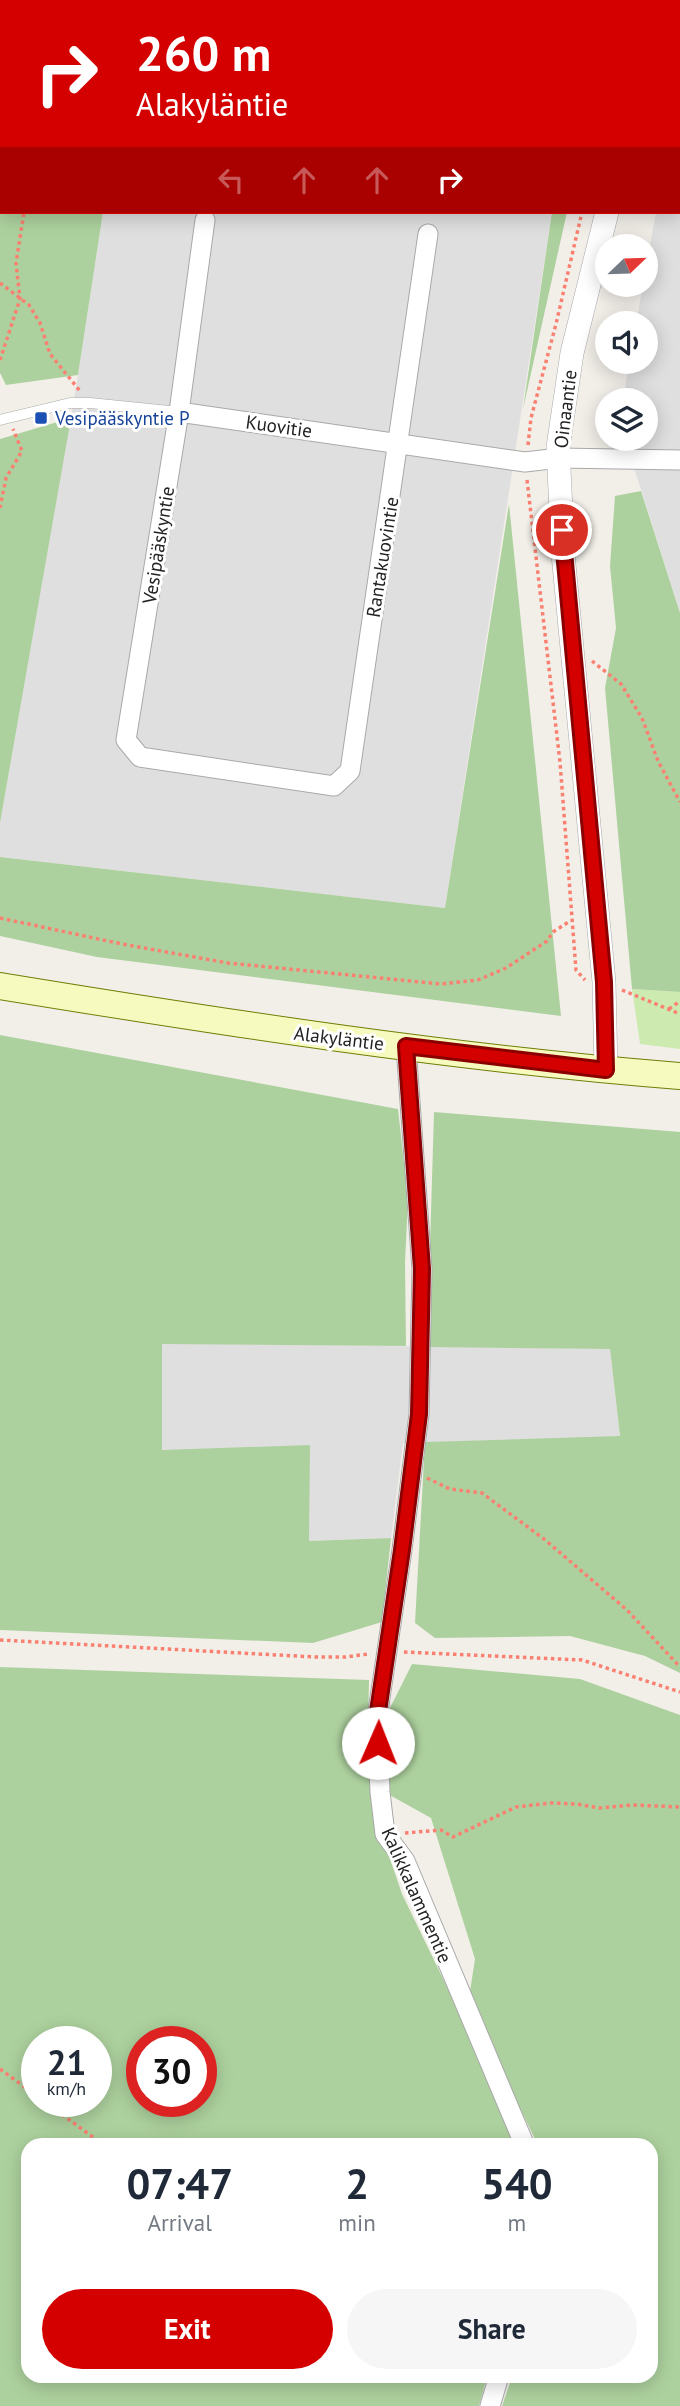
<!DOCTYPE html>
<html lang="en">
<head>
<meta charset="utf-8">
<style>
	:root { --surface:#fff; --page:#f6f6f7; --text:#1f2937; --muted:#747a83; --accent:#d40000 }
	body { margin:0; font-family:"PT Sans",sans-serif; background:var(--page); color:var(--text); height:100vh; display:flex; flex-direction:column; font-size:26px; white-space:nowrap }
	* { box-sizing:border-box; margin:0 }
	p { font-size:23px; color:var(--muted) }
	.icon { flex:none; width:38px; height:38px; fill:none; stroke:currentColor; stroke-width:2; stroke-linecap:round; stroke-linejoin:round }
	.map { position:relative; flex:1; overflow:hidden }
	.details { position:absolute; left:21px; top:2138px; width:637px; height:245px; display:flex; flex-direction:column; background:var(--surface); border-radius:21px; box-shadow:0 4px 18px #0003 }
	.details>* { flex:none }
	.banner { position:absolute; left:0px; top:0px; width:681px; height:214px; box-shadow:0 4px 18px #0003; background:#d40000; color:#fff; overflow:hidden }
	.needle { width:46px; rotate:67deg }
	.fabs { position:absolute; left:595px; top:234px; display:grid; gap:14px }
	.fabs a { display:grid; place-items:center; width:63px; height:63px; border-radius:50%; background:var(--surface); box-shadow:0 4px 18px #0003; font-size:35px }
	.speed { position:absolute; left:21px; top:2026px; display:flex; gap:14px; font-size:35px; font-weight:700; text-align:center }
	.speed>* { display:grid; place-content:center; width:91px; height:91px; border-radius:50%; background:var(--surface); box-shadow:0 4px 18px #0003; line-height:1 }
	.speed small { font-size:18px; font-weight:400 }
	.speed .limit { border:10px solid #d22; background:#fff; color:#111 }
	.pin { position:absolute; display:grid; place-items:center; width:60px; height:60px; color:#fff; margin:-30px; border:4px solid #fff; border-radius:50%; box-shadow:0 2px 7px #0007 }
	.me { position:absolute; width:77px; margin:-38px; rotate:1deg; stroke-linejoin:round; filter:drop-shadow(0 0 5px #0008) }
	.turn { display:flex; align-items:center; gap:24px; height:147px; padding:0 21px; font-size:32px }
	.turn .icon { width:91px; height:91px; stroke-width:2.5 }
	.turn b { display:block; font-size:49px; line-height:60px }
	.lanes { display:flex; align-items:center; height:66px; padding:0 21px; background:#0003; justify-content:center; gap:35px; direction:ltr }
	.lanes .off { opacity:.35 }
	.eta { display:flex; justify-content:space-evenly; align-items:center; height:119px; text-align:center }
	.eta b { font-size:42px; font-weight:700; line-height:49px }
	.primary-button { display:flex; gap:14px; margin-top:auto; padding:14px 21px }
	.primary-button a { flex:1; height:80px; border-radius:42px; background:var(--accent); color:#fff; font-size:28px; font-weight:700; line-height:80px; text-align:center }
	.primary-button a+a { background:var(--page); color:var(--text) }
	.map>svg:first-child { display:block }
	.residential { fill:#e0dfdf }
	.grass { fill:#cdebb0 }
	.forest { fill:#add19e; fill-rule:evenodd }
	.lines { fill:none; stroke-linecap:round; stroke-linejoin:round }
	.service-casing { stroke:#a9a9a9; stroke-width:11 }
	.minor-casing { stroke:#a9a9a9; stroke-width:21 }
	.tertiary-casing { stroke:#a9a9a9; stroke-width:24 }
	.secondary-casing { stroke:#707d05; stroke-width:28 }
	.path { stroke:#fa8072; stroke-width:3.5; stroke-dasharray:3.5 3.5; stroke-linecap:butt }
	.service { stroke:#fff; stroke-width:10 }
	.minor { stroke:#fff; stroke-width:19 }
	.tertiary { stroke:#fff; stroke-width:23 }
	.secondary { stroke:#f7fabf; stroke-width:26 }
	.route-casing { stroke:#8a0000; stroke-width:18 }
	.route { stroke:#d40000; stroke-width:12 }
	.transit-dot { fill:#1a4fb4; stroke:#fff; stroke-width:2.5 }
	.labels { text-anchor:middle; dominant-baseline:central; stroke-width:6; stroke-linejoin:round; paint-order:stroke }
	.street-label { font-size:19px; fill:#222; stroke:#fff }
	.transit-label { font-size:19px; fill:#164399; stroke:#fff; text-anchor:start }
</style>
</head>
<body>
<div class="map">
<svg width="680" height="2406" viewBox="0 0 680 2406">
	<rect width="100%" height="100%" fill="#f2efe9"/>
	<path class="residential" d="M 680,71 L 680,613 L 625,439 L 646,439 L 646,401 L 623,401 L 629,362 L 646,362 L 646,324 L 636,324 L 643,285 L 646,285 L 646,268 L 656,212 L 679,212 Z
		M 103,212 L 552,212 L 445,908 L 0,857 L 0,823 L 78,375 Z
		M 162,1343 L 610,1349 L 620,1437 L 403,1443 L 391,1538 L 309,1541 L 161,1450 Z
		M 651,2172 L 658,2172 L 651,2254 Z"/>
	<path class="grass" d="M 632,989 L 680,992 L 680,1049 L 640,1044 Z"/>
	<path class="forest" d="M 0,0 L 614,0 L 2,2 L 2,212 L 103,212 L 78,375 L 6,385 L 0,373 Z
		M 552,212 L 567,212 L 523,409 Z
		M 71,418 L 0,823 L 0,439 Z
		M 641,491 L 680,613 L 680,992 L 632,989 L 605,688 L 616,628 L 610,566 L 615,496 Z
		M 509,504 L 561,1016 L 97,957 L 0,936 L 0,857 L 445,908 Z
		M 0,1035 L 398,1109 L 408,1199 L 405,1263 L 406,1346 L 162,1344 L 162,1450 L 310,1445 L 309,1541 L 391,1538 L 382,1622 L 313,1643 L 0,1630 Z
		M 434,1112 L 680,1132 L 680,1673 L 645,1656 L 570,1636 L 435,1638 L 415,1623 L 425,1442 L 620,1436 L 610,1349 L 427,1347 Z
		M 412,1664 L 580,1679 L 680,1715 L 680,2406 L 502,2406 L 512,2377 L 651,2376 L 651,2254 L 658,2173 L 651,2172 L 651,2146 L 538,2145 L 468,2004 L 475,1959 L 431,1818 L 386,1793 L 386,1716 Z
		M 0,1667 L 369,1680 L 368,1731 L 382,1835 L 402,1894 L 497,2090 L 520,2145 L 28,2146 L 28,2376 L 487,2377 L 479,2406 L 0,2406 ZM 37,2042 L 96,2042 L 96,2102 L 37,2102 ZM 142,2042 L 201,2042 L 201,2102 L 142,2102 Z"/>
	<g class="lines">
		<g class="service-casing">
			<path id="service" d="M 0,420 L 70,403 L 90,403 L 179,412"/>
		</g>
		<g class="minor-casing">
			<path id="minor" d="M 205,220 L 179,412 L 126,740 L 140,757 L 334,786 L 350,771 L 428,234
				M 179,412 L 525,462 L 559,458 L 680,460
				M 406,1046 L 422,1269 L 419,1414 L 402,1550 L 377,1718 L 380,1792 L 385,1834 L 405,1861 L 525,2146
				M 490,2406 L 499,2376"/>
		</g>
		<g class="tertiary-casing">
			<path id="tertiary" d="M 658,2 L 659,0
				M 606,1070 L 604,982 L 563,554 L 558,447 L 572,353 L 607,212"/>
		</g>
		<g class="secondary-casing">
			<path id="secondary" d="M 0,986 C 226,1023 452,1058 680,1076"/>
		</g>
		<path class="path" d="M 22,2 L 25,0
			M 185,2 L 185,0
			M 632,2 L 633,0
			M 0,8 L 2,7
			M 679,38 L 680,37
			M 0,65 L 2,64
			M 0,161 L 2,163
			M 0,199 L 2,198
			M 0,283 L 29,305 L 40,323 L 50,354 L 80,391
			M 0,360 L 20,299 L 16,263 L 24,212
			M 528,445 L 531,418 L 556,324 L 582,212
			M 527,480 L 560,762 L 576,970 L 585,980
			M 0,508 L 6,478 L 22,451 L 13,429
			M 592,661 L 621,684 L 642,718 L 658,761 L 680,802
			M 0,918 L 122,944 L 228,963 L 441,984 L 478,980 L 506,968 L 547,941 L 553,932 L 570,921
			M 622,990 L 680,1014
			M 669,1009 L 680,1001
			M 427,1478 L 450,1489 L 482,1493 L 544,1539 L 627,1610 L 680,1667
			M 0,1640 L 315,1657 L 346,1657 L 368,1654
			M 404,1652 L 582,1660 L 680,1692
			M 405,1833 L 441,1830 L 453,1837 L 516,1807 L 551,1803 L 577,1804 L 599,1808 L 632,1805 L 680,1807
			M 0,2069 L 37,2096
			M 45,2102 L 105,2146"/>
		<use href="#service" class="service"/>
		<use href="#minor" class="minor"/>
		<use href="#tertiary" class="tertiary"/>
		<use href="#secondary" class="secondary"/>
	</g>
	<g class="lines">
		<g class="route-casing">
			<path id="route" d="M 378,1743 L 377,1718 L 402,1550 L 419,1414 L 422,1269 L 406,1046 L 606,1070 L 604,982 L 562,530"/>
		</g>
		<use href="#route" class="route"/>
	</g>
	<rect class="transit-dot" x="34" y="411" width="14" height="14" rx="3.5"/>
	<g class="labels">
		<g class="street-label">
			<text transform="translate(565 409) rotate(-83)">Oinaantie</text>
			<text transform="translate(279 426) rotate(8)">Kuovitie</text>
			<text transform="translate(158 545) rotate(-81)">Vesipääskyntie</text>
			<text transform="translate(382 557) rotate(-81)">Rantakuovintie</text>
			<text transform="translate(339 1038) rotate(7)">Alakyläntie</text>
			<text transform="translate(417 1895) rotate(66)">Kalikkalammentie</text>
		</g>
		<g class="transit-label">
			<text x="55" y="418">Vesipääskyntie P</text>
		</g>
	</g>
</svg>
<div class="fabs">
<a><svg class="needle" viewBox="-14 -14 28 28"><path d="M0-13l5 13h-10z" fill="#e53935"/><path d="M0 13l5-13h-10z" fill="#747a83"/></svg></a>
<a><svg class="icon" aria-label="sound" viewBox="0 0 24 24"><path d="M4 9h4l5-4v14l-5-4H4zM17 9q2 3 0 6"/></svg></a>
<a><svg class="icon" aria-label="layers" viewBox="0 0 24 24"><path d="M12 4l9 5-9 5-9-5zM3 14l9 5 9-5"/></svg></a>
</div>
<div class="speed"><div>21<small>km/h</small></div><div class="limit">30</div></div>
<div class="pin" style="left:562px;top:530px;background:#d93025"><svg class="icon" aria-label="arrive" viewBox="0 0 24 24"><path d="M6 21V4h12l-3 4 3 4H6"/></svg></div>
<svg class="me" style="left:378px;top:1743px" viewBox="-20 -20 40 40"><circle r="19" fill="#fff"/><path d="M0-13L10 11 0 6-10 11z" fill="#d40000"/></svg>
<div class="banner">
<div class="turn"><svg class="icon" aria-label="right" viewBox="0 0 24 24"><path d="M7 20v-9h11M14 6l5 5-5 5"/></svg><div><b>260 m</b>Alakyläntie</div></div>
<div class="lanes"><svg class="icon off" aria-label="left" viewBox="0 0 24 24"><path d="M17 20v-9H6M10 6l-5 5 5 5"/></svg><svg class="icon off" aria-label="ahead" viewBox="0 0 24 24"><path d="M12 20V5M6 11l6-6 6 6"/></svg><svg class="icon off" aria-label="ahead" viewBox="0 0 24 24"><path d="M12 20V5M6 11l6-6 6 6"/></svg><svg class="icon" aria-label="right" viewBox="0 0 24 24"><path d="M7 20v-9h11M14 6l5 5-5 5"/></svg></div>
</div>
<section class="details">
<div class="eta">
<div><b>07:47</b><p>Arrival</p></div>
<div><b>2</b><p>min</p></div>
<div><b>540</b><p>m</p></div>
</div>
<div class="primary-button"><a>Exit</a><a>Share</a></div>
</section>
</div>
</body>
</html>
